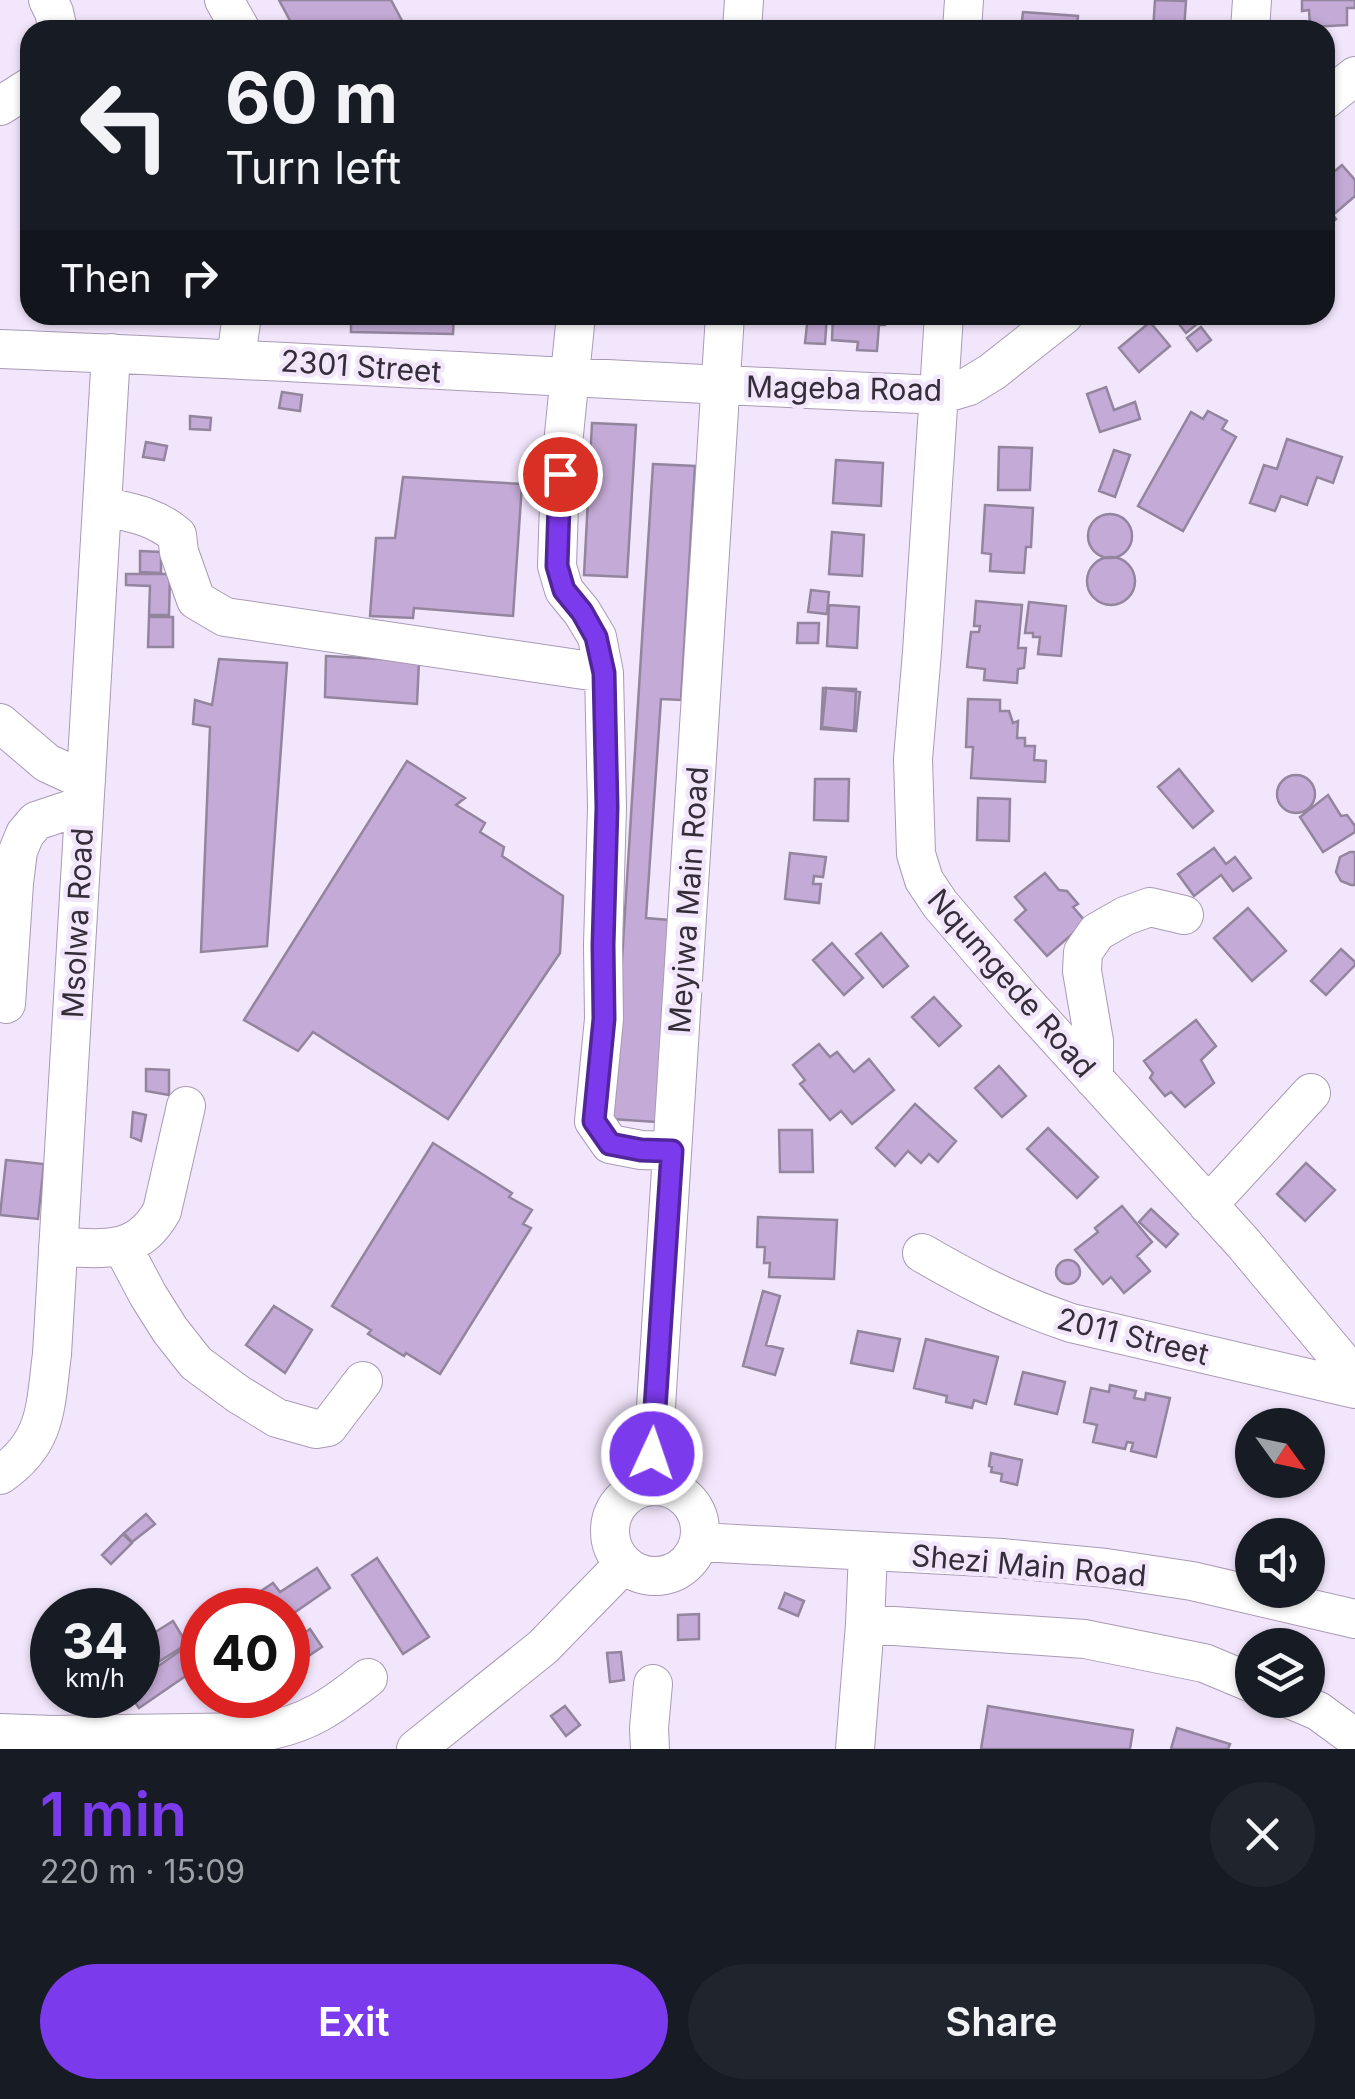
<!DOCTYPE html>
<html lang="en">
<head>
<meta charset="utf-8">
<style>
	:root { --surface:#171b24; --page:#20242c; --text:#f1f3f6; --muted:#9ea1a6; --accent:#7c3aed }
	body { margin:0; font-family:Inter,sans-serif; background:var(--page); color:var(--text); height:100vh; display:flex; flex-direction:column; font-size:38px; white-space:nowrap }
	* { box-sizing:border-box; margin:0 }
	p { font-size:32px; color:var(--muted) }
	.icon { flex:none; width:55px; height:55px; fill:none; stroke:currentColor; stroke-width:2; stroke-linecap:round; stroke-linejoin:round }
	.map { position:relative; height:1749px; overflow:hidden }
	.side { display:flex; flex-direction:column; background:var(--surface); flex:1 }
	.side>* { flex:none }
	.hud { position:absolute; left:20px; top:20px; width:1315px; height:305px; border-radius:30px; box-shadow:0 2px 8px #0004; background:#171b24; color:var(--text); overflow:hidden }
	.needle { width:65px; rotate:123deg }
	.tools { position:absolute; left:1235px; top:1408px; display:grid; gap:20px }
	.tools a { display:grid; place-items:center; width:90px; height:90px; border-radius:50%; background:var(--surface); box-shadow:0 2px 8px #0004; font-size:50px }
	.speed { position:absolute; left:30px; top:1588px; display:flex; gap:20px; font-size:50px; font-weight:700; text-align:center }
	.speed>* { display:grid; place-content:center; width:130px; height:130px; border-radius:50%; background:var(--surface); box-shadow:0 2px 8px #0004; line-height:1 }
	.speed small { font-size:25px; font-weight:400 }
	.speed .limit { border:15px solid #d22; background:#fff; color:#111 }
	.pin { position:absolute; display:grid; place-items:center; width:85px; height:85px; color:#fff; margin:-42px; border:5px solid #fff; border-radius:50%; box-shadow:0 2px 10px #0007 }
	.me { position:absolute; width:110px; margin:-55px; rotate:3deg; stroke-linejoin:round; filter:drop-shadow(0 0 8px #0008) }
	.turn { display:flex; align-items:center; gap:35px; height:210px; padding:0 40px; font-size:45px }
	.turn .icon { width:130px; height:130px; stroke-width:2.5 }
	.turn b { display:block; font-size:70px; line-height:85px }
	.then { display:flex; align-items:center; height:95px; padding:0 40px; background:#0003; gap:20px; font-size:38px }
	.round { display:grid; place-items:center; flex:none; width:105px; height:105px; border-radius:52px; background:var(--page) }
	.summary { display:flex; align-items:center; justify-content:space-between; height:170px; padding:0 40px }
	h1 { font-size:60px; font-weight:600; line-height:75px; color:var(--accent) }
	.action { display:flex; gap:20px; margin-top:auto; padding:20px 40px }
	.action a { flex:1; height:115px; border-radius:60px; background:var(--accent); color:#fff; font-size:40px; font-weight:600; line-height:115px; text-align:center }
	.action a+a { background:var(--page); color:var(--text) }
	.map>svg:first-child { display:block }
	.building { fill:#c4aad6; stroke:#93859e; stroke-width:2.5 }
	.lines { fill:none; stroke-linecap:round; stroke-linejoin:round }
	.minor-casing { stroke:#a99ab4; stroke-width:40 }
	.minor { stroke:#fff; stroke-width:38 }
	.route-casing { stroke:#51269a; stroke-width:25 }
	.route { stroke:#7c3aed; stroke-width:18 }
	.labels { text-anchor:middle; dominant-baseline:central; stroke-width:9; stroke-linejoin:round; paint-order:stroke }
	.street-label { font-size:30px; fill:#342e38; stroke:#f2e6fc }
</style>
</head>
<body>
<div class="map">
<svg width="1355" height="1749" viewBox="0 0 1355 1749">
	<rect width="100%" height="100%" fill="#f2e6fc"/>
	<path class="building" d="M 279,0 L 391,0 L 407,30 L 295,30 Z
		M 1155,0 L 1186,1 L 1184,30 L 1153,30 Z
		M 1302,0 L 1355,0 L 1355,8 L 1347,8 L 1347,25 L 1310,27 L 1309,10 L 1302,11 Z
		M 1023,12 L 1078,16 L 1077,30 L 1026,30 L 1021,28 Z
		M 1342,165 L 1355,180 L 1355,196 L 1333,215 L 1336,219 L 1327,227 L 1325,224 L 1325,172 L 1329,176 Z
		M 351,315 L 454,315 L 453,334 L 351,332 Z
		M 808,315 L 827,315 L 825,344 L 805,343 Z
		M 833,315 L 886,315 L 885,325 L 879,325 L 877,351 L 857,350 L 858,342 L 832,340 Z
		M 1172,315 L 1208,315 L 1186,333 Z
		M 1150,322 L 1170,346 L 1139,372 L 1119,348 Z
		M 1201,327 L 1211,340 L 1197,351 L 1187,338 Z
		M 1106,387 L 1114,410 L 1135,402 L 1140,419 L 1100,432 L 1087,394 Z
		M 282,392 L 302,395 L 300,411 L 279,408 Z
		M 1208,411 L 1227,421 L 1222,429 L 1236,437 L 1183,531 L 1138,506 L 1191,412 L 1203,419 Z
		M 190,416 L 211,418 L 210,430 L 190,429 Z
		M 592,423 L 636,425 L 627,577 L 584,575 Z
		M 1287,439 L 1342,457 L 1333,483 L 1317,477 L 1307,505 L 1281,496 L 1275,511 L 1250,503 L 1264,465 L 1277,469 Z
		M 146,442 L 167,446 L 164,460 L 143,457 Z
		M 999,447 L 1032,448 L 1030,490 L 998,490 Z
		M 1114,450 L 1130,455 L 1115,497 L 1099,491 Z
		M 836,460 L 883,463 L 881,506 L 833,503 Z
		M 653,464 L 695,466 L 681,700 L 661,699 L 646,918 L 669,920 L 656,1122 L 612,1119 Z
		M 403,477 L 522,484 L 513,616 L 414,608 L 413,618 L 370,616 L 376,538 L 395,538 Z
		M 985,505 L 1033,508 L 1031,547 L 1026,547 L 1024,573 L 990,571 L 991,554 L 982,553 Z
		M1088 536a22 22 0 1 1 44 0a22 22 0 1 1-44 0Z
		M 832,532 L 864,535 L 862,576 L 829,574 Z
		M 140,551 L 161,552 L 161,573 L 140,572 Z
		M1087 581a24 24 0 1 1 48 0a24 24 0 1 1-48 0Z
		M 126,574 L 170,574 L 169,615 L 149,615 L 150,586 L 126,585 Z
		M 811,590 L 829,592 L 827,614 L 808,612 Z
		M 976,601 L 1022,605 L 1018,648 L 1026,648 L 1024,668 L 1018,669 L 1017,683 L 984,680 L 985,669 L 967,667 L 971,632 L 979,632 L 980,626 L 974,626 Z
		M 1029,602 L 1066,606 L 1061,656 L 1038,654 L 1040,637 L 1033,637 L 1033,633 L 1025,633 Z
		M 829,605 L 859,607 L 857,648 L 827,646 Z
		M 149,617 L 173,617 L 173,647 L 148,647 Z
		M 798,623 L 819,623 L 818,643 L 797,643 Z
		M 326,656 L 419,661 L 417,704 L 325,697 Z
		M 219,659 L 287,663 L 267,946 L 201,952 L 210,727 L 193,724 L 195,700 L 212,705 Z
		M 823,688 L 856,689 L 854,731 L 821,729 Z
		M 826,688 L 860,692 L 856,731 L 822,727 Z
		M 968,699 L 1000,700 L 1000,711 L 1009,711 L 1013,723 L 1018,721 L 1017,738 L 1025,738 L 1025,746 L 1035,746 L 1034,760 L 1046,761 L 1045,782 L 971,778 L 973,747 L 966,747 Z
		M 407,761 L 465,798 L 456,805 L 485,823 L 480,832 L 504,847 L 502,856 L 563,896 L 560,953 L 448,1119 L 313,1032 L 298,1051 L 244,1020 Z
		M 1179,769 L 1213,811 L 1193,828 L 1158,787 Z
		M1277 794a19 19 0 1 1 38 0a19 19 0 1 1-38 0Z
		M 815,779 L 849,779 L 848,821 L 814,820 Z
		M 1328,795 L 1341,816 L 1347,815 L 1355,826 L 1355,832 L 1323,852 L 1300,817 Z
		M 978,798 L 1010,799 L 1009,841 L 977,840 Z
		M 1214,848 L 1226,864 L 1235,857 L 1251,878 L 1233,891 L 1221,875 L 1194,896 L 1178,874 Z
		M 1350,852 L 1355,852 L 1355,885 L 1351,885 L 1341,881 L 1336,872 L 1340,857 Z
		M 790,853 L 826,857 L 823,877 L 814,876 L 813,884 L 821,884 L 819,903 L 785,899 Z
		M 1045,873 L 1059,890 L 1067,891 L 1078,904 L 1073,907 L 1086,922 L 1047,956 L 1015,920 L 1026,910 L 1015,897 Z
		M 1248,908 L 1286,951 L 1252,981 L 1214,938 Z
		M 881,933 L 908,966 L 883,987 L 856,954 Z
		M 832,943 L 863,978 L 844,995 L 813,960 Z
		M 1341,949 L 1355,962 L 1355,965 L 1326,995 L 1311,981 Z
		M 934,997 L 961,1026 L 939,1046 L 912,1017 Z
		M 1196,1020 L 1216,1046 L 1201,1060 L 1214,1083 L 1185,1107 L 1171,1092 L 1165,1096 L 1150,1078 L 1153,1073 L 1144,1061 Z
		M 819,1044 L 830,1057 L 837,1052 L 854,1072 L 869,1059 L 894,1090 L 852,1124 L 841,1111 L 830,1120 L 800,1084 L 805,1080 L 793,1065 Z
		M 999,1066 L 1026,1096 L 1002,1117 L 975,1088 Z
		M 146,1069 L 169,1070 L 169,1095 L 146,1091 Z
		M 915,1104 L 956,1141 L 938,1162 L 929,1154 L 921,1163 L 908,1151 L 895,1166 L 876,1148 Z
		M 133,1112 L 146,1115 L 141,1141 L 131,1137 Z
		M 1048,1128 L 1098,1177 L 1077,1198 L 1027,1149 Z
		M 779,1130 L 812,1130 L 813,1172 L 780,1172 Z
		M 433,1143 L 512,1193 L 509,1197 L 532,1210 L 523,1224 L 531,1228 L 440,1374 L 406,1353 L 404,1356 L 368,1334 L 371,1330 L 332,1306 Z
		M 6,1160 L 44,1164 L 38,1219 L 0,1215 Z
		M 1306,1163 L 1335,1190 L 1305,1221 L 1277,1194 Z
		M 1122,1206 L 1152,1242 L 1137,1256 L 1150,1271 L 1124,1293 L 1111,1277 L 1103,1284 L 1075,1250 L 1098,1232 L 1095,1228 Z
		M 1151,1209 L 1178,1234 L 1166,1247 L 1139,1222 Z
		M 758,1217 L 837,1220 L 834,1279 L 769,1277 L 770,1263 L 764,1263 L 765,1247 L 757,1247 Z
		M1056 1272a12 12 0 1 1 24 0a12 12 0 1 1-24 0Z
		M 763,1291 L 780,1296 L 766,1345 L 783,1349 L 775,1375 L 743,1366 Z
		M 274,1306 L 312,1330 L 285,1373 L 246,1345 Z
		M 858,1331 L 900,1339 L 893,1371 L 851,1363 Z
		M 926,1339 L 998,1357 L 986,1404 L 974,1400 L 972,1408 L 946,1402 L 947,1396 L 914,1388 Z
		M 1023,1372 L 1065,1382 L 1057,1414 L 1015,1404 Z
		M 1110,1385 L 1136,1391 L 1134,1398 L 1145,1400 L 1146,1393 L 1170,1398 L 1156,1457 L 1131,1451 L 1133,1443 L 1127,1442 L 1125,1449 L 1093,1442 L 1097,1425 L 1084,1422 L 1091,1388 L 1109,1392 Z
		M 991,1453 L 1022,1460 L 1017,1485 L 1001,1481 L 1002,1474 L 991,1472 L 992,1467 L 989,1466 Z
		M 146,1514 L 155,1524 L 132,1542 L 124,1533 Z
		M 123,1534 L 132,1543 L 111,1564 L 102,1555 Z
		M 377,1558 L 429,1637 L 403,1654 L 352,1575 Z
		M 317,1568 L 330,1588 L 288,1617 L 288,1610 L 250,1610 L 261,1603 L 255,1595 L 273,1583 L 280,1592 Z
		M 785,1593 L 804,1601 L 798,1616 L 779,1608 Z
		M 699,1614 L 699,1639 L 678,1640 L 678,1615 Z
		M 173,1621 L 187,1644 L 139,1674 L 138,1643 Z
		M 310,1629 L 322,1647 L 288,1670 L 288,1640 L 289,1643 Z
		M 180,1651 L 193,1671 L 139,1708 L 130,1695 L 138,1695 L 138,1680 Z
		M 621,1652 L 624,1680 L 610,1682 L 607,1653 Z
		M 565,1706 L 580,1725 L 566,1736 L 551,1716 Z
		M 988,1706 L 1133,1730 L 1130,1749 L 981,1749 Z
		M 1177,1728 L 1230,1744 L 1228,1749 L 1171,1749 Z"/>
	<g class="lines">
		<g class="minor-casing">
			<path id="minor" d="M 48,0 L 54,12 L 58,30
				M 224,0 L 241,30
				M 742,30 L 744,0
				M 962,30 L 964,0
				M 1250,30 L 1252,0
				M 1325,100 L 1355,76
				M 0,106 L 30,87
				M 576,315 L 560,474 L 557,566 L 564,590 L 582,612 L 597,637 L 604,673 L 607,807 L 603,945 L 604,1019 L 594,1121 L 610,1144 L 641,1150 L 672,1151
				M 944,315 L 922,652 L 913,759 L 916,854 L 924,880 L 940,904 L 1021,998 L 1244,1244 L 1355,1377
				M 0,349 C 313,361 626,382 939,395 L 969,386 L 992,372 L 1064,315
				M 236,358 L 242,315
				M 102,506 C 131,513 153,515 177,535 L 179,552 L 196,600 L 225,617 L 604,673
				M 0,723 L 47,763 L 86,781
				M 6,1004 L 14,883 L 18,851 L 25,834 L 36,821 L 84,805
				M 1094,1079 L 1094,1041 L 1082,971 L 1083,952 L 1097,932 L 1125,916 L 1150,907 L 1184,915
				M 1208,1205 L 1311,1093
				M 122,1246 L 148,1295 L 170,1330 L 196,1363 L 238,1394 L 277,1418 L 316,1429 L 328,1427 L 363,1381
				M 58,1247 C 103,1248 137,1256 162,1211 L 186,1106
				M 922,1253 C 972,1282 1017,1305 1071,1323 L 1355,1389
				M 0,1475 C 48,1442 45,1407 52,1354 L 111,353
				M 651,1486 L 725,315
				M610 1531a45 45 0 1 1 90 0a45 45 0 1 1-90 0Z
				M 699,1542 L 1002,1558 L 1106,1568 L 1192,1581 L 1355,1619
				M 865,1624 L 1085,1639 L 1204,1663 L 1252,1683
				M 1292,1700 L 1318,1711 L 1355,1738
				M 0,1733 L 53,1735 L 262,1732 C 308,1724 333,1706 368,1678
				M 416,1749 L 543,1647 L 624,1564
				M 650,1749 L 649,1728 L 653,1684
				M 855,1749 L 865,1624 L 868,1552"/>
		</g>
		<use href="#minor" class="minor"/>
	</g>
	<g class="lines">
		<g class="route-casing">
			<path id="route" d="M 560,474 L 557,566 L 564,590 L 582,612 L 596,637 L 604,673 L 607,807 L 603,945 L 604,1019 L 594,1121 L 610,1144 L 641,1150 L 672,1151 L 652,1454"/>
		</g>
		<use href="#route" class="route"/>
	</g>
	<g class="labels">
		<g class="street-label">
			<text transform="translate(361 366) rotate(4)">2301 Street</text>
			<text transform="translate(844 388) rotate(1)">Mageba Road</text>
			<text transform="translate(688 900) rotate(-86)">Meyiwa Main Road</text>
			<text transform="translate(77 923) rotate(-87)">Msolwa Road</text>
			<text transform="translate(1012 983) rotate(49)">Nqumgede Road</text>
			<text transform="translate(1133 1336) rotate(14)">2011 Street</text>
			<text transform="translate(1029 1565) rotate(5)">Shezi Main Road</text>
		</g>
	</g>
</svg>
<div class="tools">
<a><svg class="needle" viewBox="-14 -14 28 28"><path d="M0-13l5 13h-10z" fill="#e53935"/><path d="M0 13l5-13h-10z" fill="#9ea1a6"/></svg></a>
<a><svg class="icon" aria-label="sound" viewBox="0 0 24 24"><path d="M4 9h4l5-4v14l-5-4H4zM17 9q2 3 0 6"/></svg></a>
<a><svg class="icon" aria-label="layers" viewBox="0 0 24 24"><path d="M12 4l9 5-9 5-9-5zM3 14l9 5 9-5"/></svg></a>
</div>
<div class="speed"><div>34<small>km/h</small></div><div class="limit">40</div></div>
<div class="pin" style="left:560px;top:474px;background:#d93025"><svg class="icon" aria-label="arrive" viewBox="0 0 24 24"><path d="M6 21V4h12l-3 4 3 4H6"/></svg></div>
<svg class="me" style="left:652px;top:1454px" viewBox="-20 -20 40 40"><circle r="17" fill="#7c3aed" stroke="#fff" stroke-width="3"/><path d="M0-11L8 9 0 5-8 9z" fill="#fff"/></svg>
<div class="hud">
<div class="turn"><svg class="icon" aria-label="left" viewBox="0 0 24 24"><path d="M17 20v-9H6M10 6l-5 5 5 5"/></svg><div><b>60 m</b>Turn left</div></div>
<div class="then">Then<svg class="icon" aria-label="right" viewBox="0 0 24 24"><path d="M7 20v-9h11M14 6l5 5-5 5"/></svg></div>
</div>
</div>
<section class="side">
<div class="summary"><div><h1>1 min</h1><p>220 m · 15:09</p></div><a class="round"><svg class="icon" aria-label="close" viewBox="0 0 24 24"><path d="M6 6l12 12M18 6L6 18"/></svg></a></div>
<div class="action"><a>Exit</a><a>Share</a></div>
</section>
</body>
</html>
